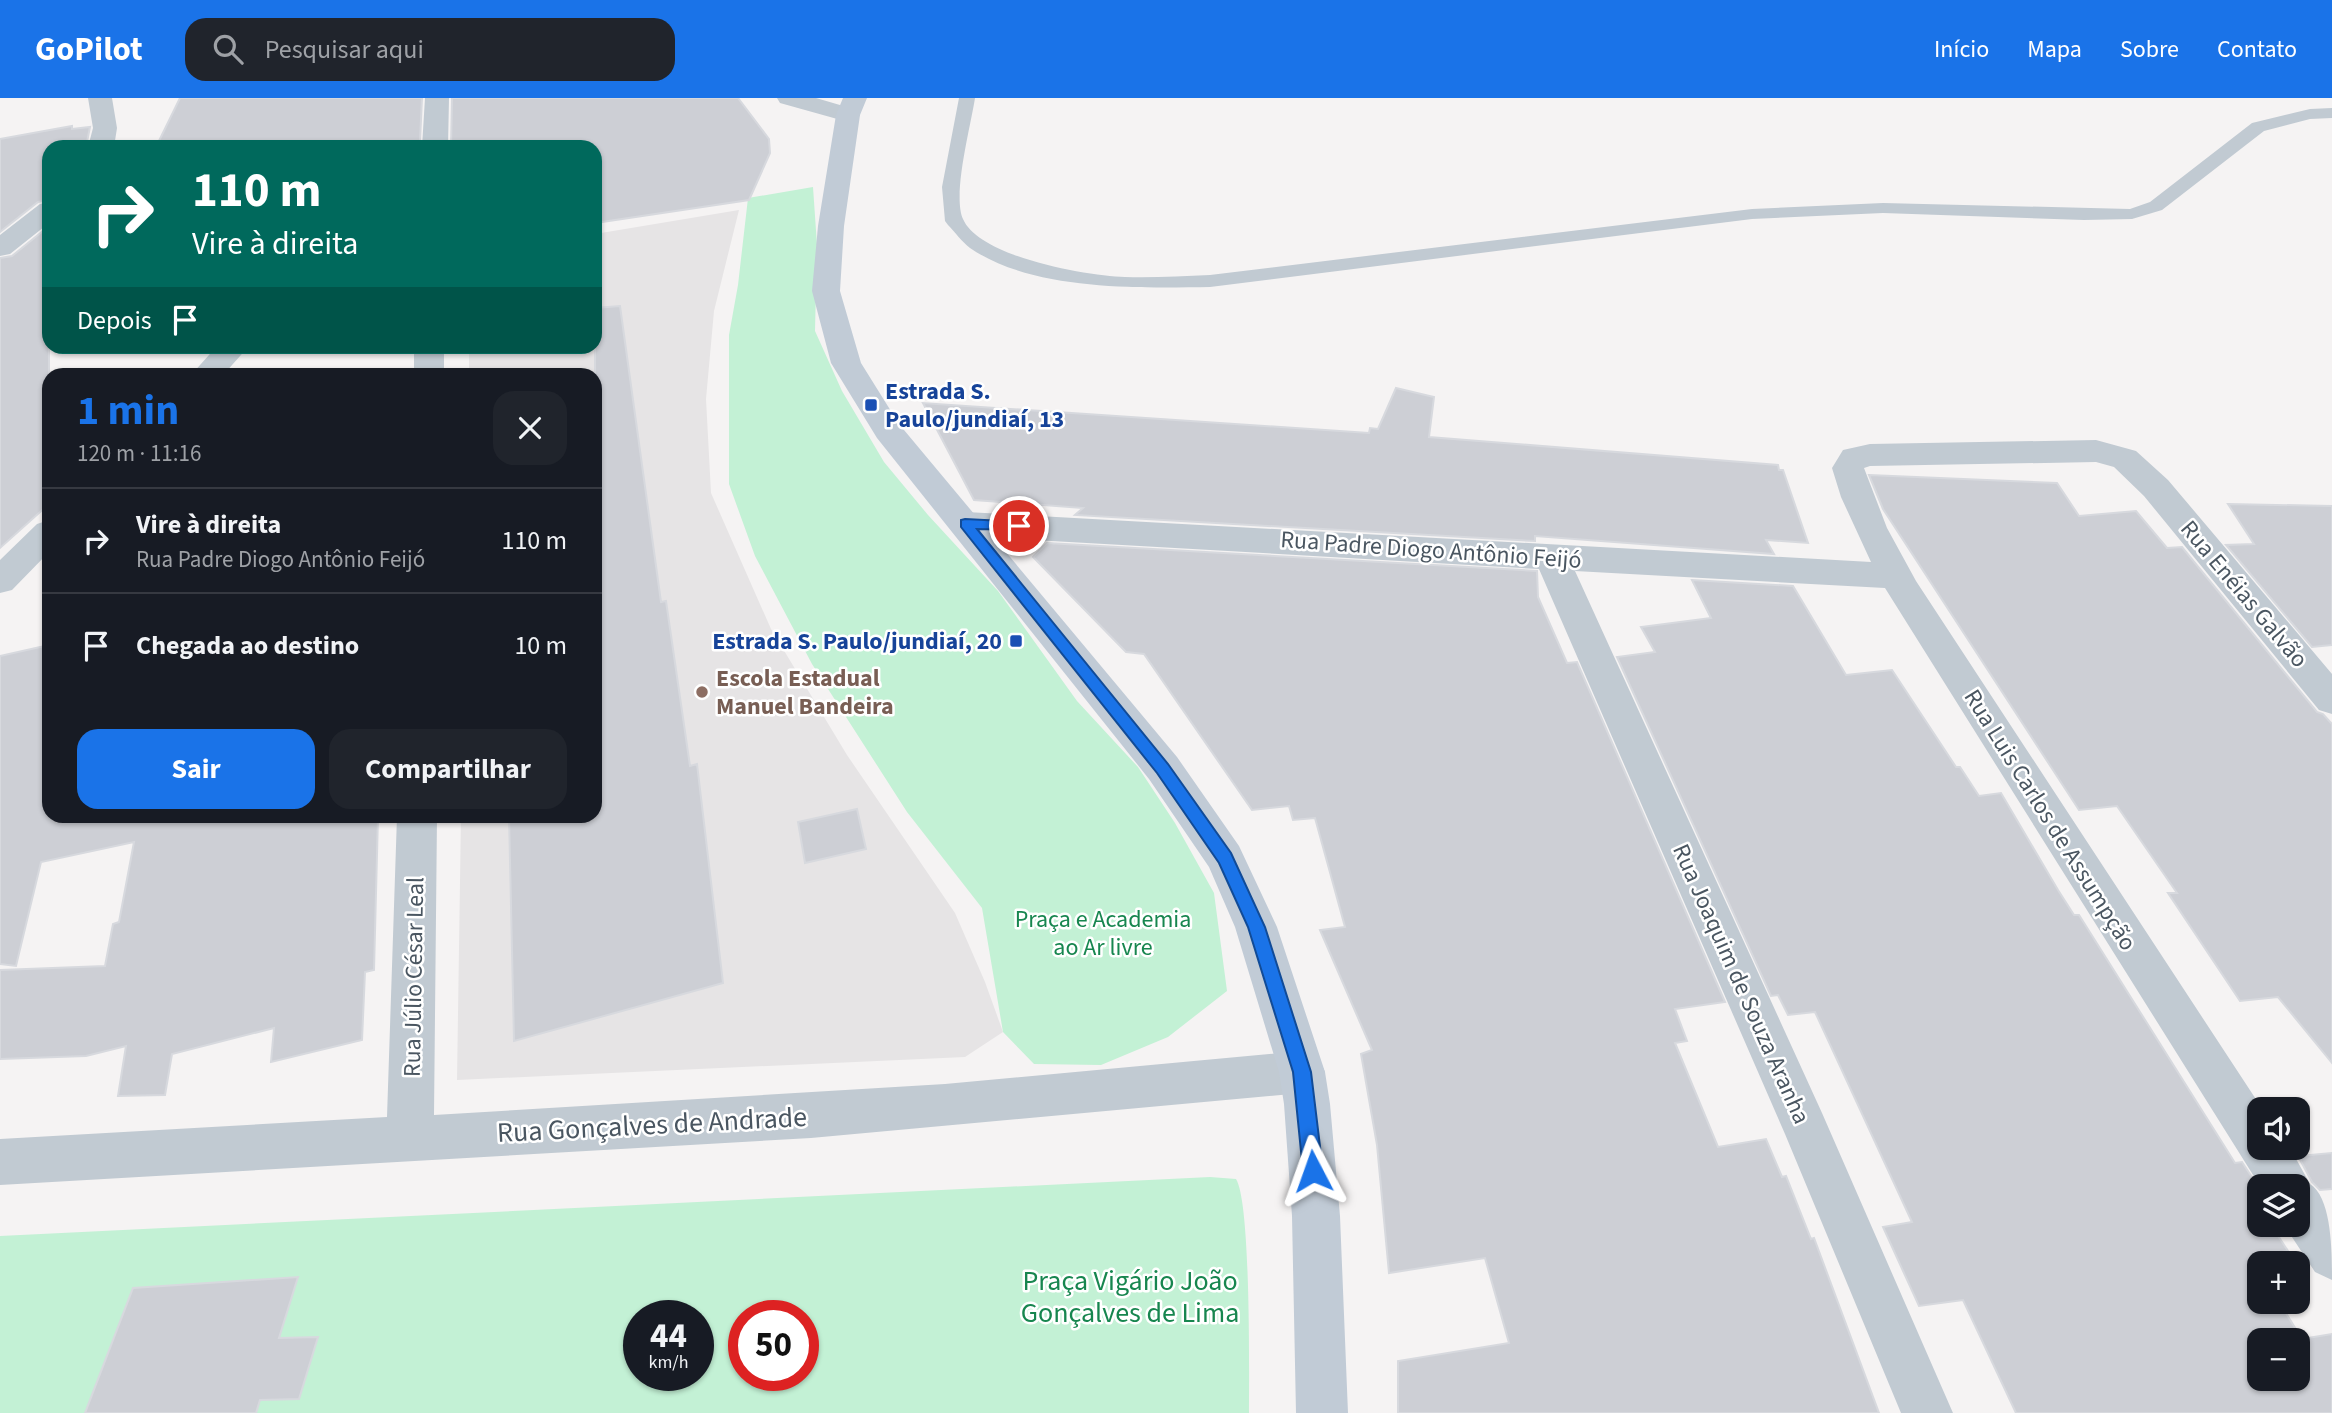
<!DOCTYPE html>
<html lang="pt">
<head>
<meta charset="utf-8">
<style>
	:root { --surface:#171b24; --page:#20242c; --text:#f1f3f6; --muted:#9ea1a6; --line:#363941; --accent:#1a73e8 }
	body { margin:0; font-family:"Source Sans 3",sans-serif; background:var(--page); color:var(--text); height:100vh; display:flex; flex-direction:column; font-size:26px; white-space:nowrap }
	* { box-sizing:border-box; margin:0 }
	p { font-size:23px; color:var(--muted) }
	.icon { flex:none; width:38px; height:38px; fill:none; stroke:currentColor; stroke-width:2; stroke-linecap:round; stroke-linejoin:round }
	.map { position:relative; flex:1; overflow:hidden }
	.details { position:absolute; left:42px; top:270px; width:560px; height:455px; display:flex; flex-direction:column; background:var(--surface); border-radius:21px; box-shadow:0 2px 5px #0004 }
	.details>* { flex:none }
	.banner { position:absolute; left:42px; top:42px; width:560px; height:214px; border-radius:21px; box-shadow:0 2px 5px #0004; background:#00695c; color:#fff; overflow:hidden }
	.controls { position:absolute; left:2247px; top:999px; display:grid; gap:14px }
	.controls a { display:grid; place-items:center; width:63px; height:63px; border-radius:14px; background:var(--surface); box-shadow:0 2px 5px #0004; font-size:35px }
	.speed { position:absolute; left:623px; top:1202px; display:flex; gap:14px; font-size:35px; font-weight:700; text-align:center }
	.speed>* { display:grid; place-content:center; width:91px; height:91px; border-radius:50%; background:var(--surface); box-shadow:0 2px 5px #0004; line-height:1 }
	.speed small { font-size:18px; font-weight:400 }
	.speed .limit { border:10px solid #d22; background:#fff; color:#111 }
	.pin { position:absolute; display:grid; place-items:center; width:60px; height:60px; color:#fff; margin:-30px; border:4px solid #fff; border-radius:50%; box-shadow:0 2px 7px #0007 }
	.me { position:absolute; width:77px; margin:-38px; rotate:356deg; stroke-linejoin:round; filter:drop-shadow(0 0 5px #0008) }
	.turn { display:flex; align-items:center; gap:24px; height:147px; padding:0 35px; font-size:32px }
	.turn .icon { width:91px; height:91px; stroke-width:2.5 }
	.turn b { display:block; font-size:49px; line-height:60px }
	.then { display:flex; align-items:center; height:66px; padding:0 35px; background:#0003; gap:14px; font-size:26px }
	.round { display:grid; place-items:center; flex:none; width:74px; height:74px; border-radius:21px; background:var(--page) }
	.headline { display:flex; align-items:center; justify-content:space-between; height:119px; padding:0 35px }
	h1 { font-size:42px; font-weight:700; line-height:52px; color:var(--accent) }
	.cta { display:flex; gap:14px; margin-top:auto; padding:14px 35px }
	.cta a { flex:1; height:80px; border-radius:21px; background:var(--accent); color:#fff; font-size:28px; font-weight:700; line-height:80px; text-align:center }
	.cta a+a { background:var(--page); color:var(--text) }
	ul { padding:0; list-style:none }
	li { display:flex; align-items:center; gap:21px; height:105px; padding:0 35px; border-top:2px solid var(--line) }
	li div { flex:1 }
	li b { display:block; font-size:26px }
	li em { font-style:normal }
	header { display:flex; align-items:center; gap:42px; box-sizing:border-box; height:98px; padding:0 35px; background:var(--accent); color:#fff }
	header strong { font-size:33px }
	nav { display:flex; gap:38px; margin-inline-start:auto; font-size:24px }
	.search { width:490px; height:63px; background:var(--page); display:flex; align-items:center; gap:18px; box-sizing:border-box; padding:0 24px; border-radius:21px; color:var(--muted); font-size:26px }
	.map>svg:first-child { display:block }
	.education { fill:#e6e4e5 }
	.green { fill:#c3f1d5; fill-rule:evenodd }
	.building { fill:#cdcfd5; stroke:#d7d9de; stroke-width:2; fill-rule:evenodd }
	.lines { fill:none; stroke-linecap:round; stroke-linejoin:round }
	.service { fill:#c1cad2; fill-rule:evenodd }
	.minor { fill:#c1cad2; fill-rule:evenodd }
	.secondary { fill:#c1cbd6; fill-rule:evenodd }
	.route { fill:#1a73e8; stroke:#114b97; stroke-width:2 }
	.transit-dot { fill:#1a4fb4; stroke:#fff; stroke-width:2.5 }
	.education-dot { fill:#8d6e63; stroke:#fff; stroke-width:2.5 }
	.labels { text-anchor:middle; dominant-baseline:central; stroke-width:5; stroke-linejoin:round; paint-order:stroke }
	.transit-label { font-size:24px; font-weight:bold; fill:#164399; stroke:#fff; text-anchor:start }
	.street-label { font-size:24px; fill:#4a5661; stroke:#fff }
	.education-label { font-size:24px; font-weight:bold; fill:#785e54; stroke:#fff; text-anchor:start }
	.park-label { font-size:24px; fill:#17864f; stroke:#fff }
	.near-street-label { font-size:28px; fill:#4a5661; stroke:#fff }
	.near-park-label { font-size:28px; fill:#17864f; stroke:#fff }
</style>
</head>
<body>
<header>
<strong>GoPilot</strong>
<div class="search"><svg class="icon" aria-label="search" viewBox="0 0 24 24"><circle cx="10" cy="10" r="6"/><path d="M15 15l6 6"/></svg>Pesquisar aqui</div>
<nav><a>Início</a><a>Mapa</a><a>Sobre</a><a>Contato</a></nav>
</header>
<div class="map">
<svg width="2332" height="1315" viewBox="0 0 2332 1315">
	<rect width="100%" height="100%" fill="#f5f3f3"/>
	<path class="education" d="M 739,112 L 714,213 L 706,301 L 711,395 L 771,531 L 847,657 L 955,815 L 985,884 L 1003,934 L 965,959 L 457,982 L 461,718 L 595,718 L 595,276 L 469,276 L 469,249 L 595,248 L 595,136 Z"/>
	<path class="green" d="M 813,89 L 817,147 L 815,233 L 842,293 L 884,364 L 928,417 L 998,493 L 1077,603 L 1138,669 L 1175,725 L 1214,795 L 1227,893 L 1168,939 L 1101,967 L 1034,966 L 1003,934 L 982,810 L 907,714 L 812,566 L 755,458 L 729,386 L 729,237 L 738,187 L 748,100 Z
		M 1210,1079 L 1236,1081 C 1251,1105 1249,1277 1249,1315 L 0,1315 L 0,1138 ZM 639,1218 L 698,1218 L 698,1278 L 639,1278 ZM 744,1218 L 803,1218 L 803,1278 L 744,1278 Z"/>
	<path class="building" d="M 180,0 L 422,0 L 420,43 L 377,49 L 156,49 Z
		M 452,0 L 738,0 L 769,41 L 770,55 L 749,102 L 595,125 L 595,49 L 451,49 Z
		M 72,28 L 72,31 L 90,29 L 86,49 L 49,49 L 49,102 L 38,104 L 0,134 L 0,41 Z
		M 49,128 L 49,406 L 0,450 L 0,160 L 12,158 Z
		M 620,208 L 661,504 L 666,503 L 690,668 L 697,666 L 723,885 L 514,943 L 509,718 L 595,718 L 595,210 Z
		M 1396,290 L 1434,299 L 1429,339 L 1778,367 L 1779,372 L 1783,372 L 1808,445 L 1766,442 L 1774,456 L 1535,438 L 1535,443 L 1075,417 L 1083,410 L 974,402 L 923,305 L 1369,335 L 1370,330 L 1378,331 Z
		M 1869,377 L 2057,385 L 2079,418 L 2136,413 L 2167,450 L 2182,449 L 2317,614 L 2323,616 L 2332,626 L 2332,965 L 2278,899 L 2240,903 L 2168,795 L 2177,795 L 2117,708 L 2079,712 L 1883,411 Z
		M 2228,406 L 2332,408 L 2332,547 L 2312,549 L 2226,447 L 2254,446 Z
		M 1047,445 L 1537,473 L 1538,499 L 1567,565 L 1577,564 L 1725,904 L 1675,911 L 1687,943 L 1675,945 L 1718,1049 L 1766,1041 L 1782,1079 L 1786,1078 L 1811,1141 L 1814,1140 L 1879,1315 L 1398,1315 L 1398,1263 L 1509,1245 L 1485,1160 L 1389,1175 L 1377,1047 L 1361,956 L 1372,952 L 1320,832 L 1345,829 L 1315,720 L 1293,722 L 1289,708 L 1252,712 L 1144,556 L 1126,554 L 1033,459 Z
		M 1692,482 L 1793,488 L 1846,577 L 1892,572 L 1956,669 L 1960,669 L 1979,698 L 2001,695 L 2058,792 L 2074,817 L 2079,817 L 2235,1065 L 2242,1064 L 2259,1090 L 2259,1100 L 2254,1101 L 2259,1109 L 2259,1127 L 2271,1127 L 2288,1153 L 2251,1159 L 2259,1173 L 2259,1204 L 2279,1204 L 2302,1241 L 2332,1236 L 2332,1315 L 2016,1315 L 1963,1202 L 1919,1208 L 1883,1129 L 1912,1124 L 1815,914 L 1788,917 L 1778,897 L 1771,898 L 1617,559 L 1655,554 L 1641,529 L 1711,520 ZM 2259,1242 L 2298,1242 L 2298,1281 L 2259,1281 Z
		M 49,547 L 49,718 L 378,718 L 374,872 L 365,874 L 362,942 L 271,964 L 274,930 L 172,956 L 165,997 L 118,998 L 126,948 L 86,958 L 0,961 L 0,872 L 105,868 L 113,826 L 119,824 L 134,744 L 41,764 L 16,868 L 0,866 L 0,558 Z
		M 857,711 L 866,751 L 805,765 L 798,724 Z
		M 2332,1055 L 2332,1091 L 2320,1092 L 2312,1084 L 2298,1058 Z
		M 298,1179 L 279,1240 L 318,1239 L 299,1301 L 260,1302 L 256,1315 L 85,1315 L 133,1190 Z"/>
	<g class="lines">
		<path class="service" d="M 959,0 L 975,0 C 971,27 952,97 963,121 C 979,159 1087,178 1125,179 C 1153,180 1182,178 1210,177 L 1752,111 L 1883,105 L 2130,111 L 2150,104 L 2252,25 L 2310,11 L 2332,10 L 2332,20 L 2310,21 L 2264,33 L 2162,112 L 2132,121 L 2084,122 L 1883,115 L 1752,121 L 1210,189 C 1137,190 1033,193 970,150 C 962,144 955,134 948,127 L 945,123 L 942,89 Z"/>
		<path class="minor" d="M 88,0 L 112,0 L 117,30 L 114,49 L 88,49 L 93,30 Z
			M 425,0 L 449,0 L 448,49 L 422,49 Z
			M 777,0 L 816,0 L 857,12 L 860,17 L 857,22 L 848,24 L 780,5 Z
			M 49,104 L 49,125 L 10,156 L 0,158 L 0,137 L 40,106 Z
			M 217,248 L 249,248 L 224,276 L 192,276 Z
			M 414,248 L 444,248 L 444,276 L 414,276 Z
			M 2096,342 L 2136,353 L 2168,382 L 2332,576 L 2332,616 L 2319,612 L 2144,398 L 2114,369 L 2096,364 L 1870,368 L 1864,370 L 1887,430 L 1916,483 L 2263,1012 L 2259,1012 L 2259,1050 L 2290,1050 L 2310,1086 C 2332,1100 2332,1154 2332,1182 L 2315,1174 L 2284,1127 L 2298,1127 L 2298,1088 L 2260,1088 L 1885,490 L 1575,473 L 1822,1015 L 1953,1315 L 1901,1315 L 1785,1036 L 1539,471 L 966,438 L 954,434 L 949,426 L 954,418 L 966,414 L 1871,464 L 1841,399 L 1832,370 L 1843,352 L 1870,346 Z
			M 49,422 L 49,454 L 12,492 L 0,495 L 0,462 L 37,426 Z
			M 397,718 L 437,718 L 434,1017 L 945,986 L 1302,953 L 1318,959 L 1325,974 L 1318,989 L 1302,995 L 811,1040 L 0,1087 L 0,1041 L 387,1019 Z"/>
		<path class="secondary" d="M 843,0 L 867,0 L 860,17 L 844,128 L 840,193 L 861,265 L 899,326 L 1177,659 L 1239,748 L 1277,829 L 1325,974 L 1330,1006 L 1340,1118 L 1348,1315 L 1296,1315 L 1292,1118 L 1284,1006 L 1279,974 L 1235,829 L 1209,769 L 1149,681 L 877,340 L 831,265 L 812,193 L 818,128 L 836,17 Z"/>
	</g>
	<path class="route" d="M 965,421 L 1024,424 L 1026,428 L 1019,432 L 977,431 L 1168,666 L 1231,755 L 1265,829 L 1311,974 L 1323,1073 L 1320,1080 L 1313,1083 L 1306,1080 L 1303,1073 L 1293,974 L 1248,829 L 1219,765 L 1157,675 L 961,429 L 961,422 Z"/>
	<g class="transit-dot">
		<rect x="864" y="300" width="14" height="14" rx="3.5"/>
		<rect x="1009" y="536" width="14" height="14" rx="3.5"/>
	</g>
	<circle class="education-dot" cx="702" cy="594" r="7"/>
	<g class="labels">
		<g class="transit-label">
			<text x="885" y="293">Estrada S.<tspan x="885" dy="28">Paulo/jundiaí, 13</tspan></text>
			<text x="1002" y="543" text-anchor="end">Estrada S. Paulo/jundiaí, 20</text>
		</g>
		<g class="street-label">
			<text transform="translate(1431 452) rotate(4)">Rua Padre Diogo Antônio Feijó</text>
			<text transform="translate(2244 496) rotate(50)">Rua Enéias Galvão</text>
			<text transform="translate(2050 722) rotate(58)">Rua Luis Carlos de Assumpção</text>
			<text transform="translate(414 879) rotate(-89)">Rua Júlio César Leal</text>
			<text transform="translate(1741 886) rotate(66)">Rua Joaquim de Souza Aranha</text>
		</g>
		<g class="education-label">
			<text x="716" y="580">Escola Estadual<tspan x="716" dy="28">Manuel Bandeira</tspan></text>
		</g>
		<g class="park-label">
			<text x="1103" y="821">Praça e Academia<tspan x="1103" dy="28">ao Ar livre</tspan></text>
		</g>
		<g class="near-street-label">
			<text transform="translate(652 1027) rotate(-3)">Rua Gonçalves de Andrade</text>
		</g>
		<g class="near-park-label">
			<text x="1130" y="1183">Praça Vigário João<tspan x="1130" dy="32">Gonçalves de Lima</tspan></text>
		</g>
	</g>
</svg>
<div class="controls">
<a><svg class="icon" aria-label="sound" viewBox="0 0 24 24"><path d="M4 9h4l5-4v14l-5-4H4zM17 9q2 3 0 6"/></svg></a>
<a><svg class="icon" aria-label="layers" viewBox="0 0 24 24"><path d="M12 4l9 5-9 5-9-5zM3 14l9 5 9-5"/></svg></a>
<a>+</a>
<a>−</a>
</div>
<div class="speed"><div>44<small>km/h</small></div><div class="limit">50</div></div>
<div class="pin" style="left:1019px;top:428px;background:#d93025"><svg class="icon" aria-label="arrive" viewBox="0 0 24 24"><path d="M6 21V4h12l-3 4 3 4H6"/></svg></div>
<svg class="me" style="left:1313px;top:1073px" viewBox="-20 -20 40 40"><path d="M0-17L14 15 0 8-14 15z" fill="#1a73e8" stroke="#fff" stroke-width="4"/></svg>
<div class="banner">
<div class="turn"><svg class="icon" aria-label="right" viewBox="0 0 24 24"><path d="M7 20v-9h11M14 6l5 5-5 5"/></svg><div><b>110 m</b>Vire à direita</div></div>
<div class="then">Depois<svg class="icon" aria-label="arrive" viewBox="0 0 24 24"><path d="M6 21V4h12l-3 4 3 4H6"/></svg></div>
</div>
<section class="details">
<div class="headline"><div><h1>1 min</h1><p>120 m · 11:16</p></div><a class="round"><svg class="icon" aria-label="close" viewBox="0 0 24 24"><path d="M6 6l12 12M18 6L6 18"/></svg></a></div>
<ul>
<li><svg class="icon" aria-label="right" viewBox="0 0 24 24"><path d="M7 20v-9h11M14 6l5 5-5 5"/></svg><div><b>Vire à direita</b><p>Rua Padre Diogo Antônio Feijó</p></div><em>110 m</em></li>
<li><svg class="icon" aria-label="arrive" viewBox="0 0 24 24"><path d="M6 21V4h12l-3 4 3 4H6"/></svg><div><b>Chegada ao destino</b></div><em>10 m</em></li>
</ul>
<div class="cta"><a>Sair</a><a>Compartilhar</a></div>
</section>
</div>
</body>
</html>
